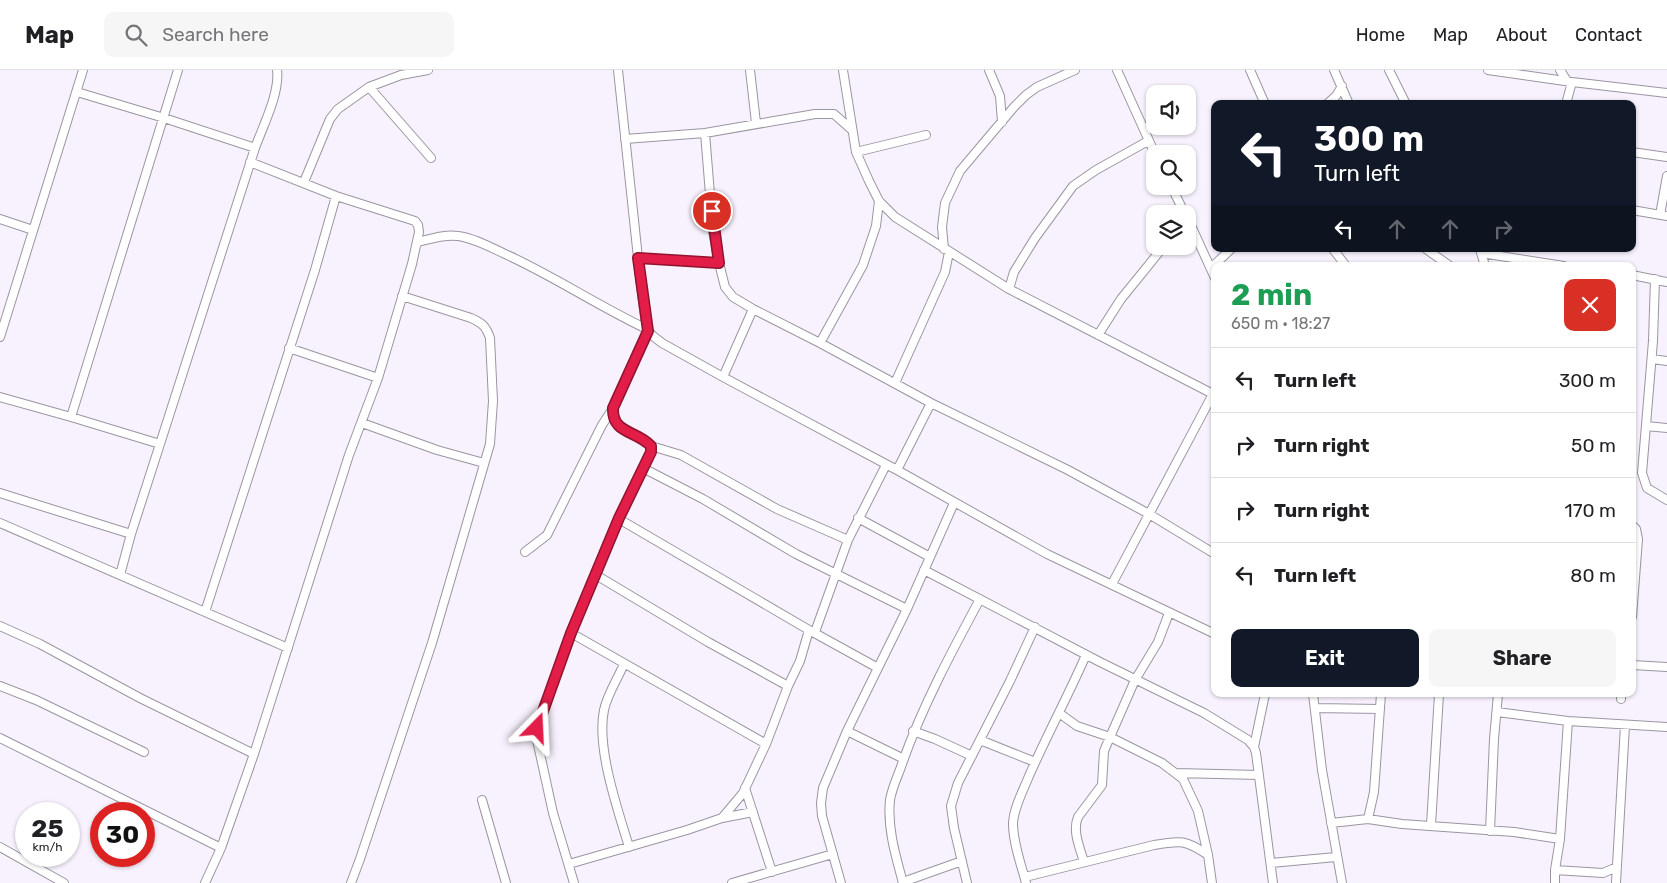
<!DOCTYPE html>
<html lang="en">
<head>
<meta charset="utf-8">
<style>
	:root { --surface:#fff; --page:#f6f6f6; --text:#202124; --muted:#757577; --line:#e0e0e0; --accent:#111827 }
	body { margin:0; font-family:Rubik,sans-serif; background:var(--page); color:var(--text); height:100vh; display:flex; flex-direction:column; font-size:19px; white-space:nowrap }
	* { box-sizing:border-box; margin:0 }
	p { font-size:16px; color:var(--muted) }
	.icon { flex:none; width:28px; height:28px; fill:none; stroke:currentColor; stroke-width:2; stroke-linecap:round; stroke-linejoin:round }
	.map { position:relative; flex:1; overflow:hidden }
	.drawer { position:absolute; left:1211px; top:192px; width:425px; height:435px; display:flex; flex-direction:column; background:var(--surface); border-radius:10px; box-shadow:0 1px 4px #0004 }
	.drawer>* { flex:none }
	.banner { position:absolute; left:1211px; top:30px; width:425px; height:152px; border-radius:10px; box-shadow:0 1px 4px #0004; background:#111827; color:#fff; overflow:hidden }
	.fabs { position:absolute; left:1146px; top:15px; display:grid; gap:10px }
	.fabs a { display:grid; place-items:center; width:50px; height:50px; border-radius:10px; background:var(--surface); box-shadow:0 1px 4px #0004; font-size:25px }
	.speed { position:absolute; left:15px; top:732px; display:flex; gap:10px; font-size:25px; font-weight:700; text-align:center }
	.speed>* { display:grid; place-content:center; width:65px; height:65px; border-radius:50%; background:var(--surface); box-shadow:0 1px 4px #0004; line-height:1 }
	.speed small { font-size:12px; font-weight:400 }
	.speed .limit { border:8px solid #d22; background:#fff; color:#111 }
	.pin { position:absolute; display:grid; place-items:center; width:42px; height:42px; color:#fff; margin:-21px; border:2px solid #fff; border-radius:50%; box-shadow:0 1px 5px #0007 }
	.me { position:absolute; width:55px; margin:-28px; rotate:21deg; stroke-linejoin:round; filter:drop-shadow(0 0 4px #0008) }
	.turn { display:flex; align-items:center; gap:18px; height:105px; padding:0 20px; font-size:22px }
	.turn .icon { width:65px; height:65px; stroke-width:2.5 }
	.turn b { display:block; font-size:35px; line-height:42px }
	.lanes { display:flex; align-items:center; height:48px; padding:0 20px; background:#0003; justify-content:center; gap:25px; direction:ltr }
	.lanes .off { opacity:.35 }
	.round { display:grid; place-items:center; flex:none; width:52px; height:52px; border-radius:10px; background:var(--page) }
	.summary { display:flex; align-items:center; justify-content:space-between; height:85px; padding:0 20px }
	h1 { font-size:30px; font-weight:700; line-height:38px; color:#1e9e55 }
	.button { display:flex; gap:10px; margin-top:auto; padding:10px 20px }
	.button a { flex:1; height:58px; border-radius:10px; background:var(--accent); color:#fff; font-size:20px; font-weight:700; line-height:58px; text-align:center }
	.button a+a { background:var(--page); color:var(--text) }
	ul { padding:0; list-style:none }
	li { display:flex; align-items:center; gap:15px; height:65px; padding:0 20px; border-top:1px solid var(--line) }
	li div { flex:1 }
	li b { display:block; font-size:19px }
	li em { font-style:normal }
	header { display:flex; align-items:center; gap:30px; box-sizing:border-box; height:70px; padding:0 25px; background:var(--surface); border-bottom:1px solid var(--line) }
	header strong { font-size:24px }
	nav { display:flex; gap:28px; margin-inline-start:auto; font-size:18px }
	.search { width:350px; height:45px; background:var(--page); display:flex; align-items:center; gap:12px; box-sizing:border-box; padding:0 18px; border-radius:10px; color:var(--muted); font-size:19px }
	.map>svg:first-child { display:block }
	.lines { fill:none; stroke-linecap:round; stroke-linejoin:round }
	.street-casing { stroke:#9b95a1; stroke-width:10 }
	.street { stroke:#fff; stroke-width:8 }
	.route-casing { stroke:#92132f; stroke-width:12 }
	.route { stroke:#e11d48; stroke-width:9 }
</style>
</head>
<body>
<header>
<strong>Map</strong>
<div class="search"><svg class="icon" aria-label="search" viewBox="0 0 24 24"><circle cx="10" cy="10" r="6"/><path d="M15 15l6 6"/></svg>Search here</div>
<nav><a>Home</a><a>Map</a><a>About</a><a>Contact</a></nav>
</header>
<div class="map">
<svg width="1667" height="813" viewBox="0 0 1667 813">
	<rect width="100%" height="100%" fill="#f8f2fe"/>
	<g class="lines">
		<g class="street-casing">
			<path id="street" d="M 618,0 L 641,216 L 647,259 L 653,266 L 662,273 L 723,307 L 897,400 L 1047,484 L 1215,564
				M 750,0 L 756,53
				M 843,0 L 856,82 L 869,111 L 879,131 L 895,147 L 1009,219 L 1213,324
				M 989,0 L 1000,26 L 1002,52
				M 1117,0 L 1155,84
				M 1250,0 L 1265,34
				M 1334,0 L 1349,34
				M 1389,0 L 1406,34
				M 1488,0 L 1572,12 L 1667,23
				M 1560,0 L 1567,11
				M 369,17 L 431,88
				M 77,22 L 164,48 L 255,78
				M 1327,34 L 1336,26 L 1342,16
				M 1566,34 L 1572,12
				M 705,63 L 713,161 L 719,193 L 725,217 L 733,227 L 753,239 L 820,273 L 931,333 L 1068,400 L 1149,444 L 1215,484
				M 625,69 L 705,63 L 815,44 L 834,44 L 852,60
				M 856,82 L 926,65
				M 1632,82 L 1667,87
				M 304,112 L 330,49 L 338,39 L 369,17 L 401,5 L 428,0
				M 1171,116 L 1185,144
				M 1632,140 L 1667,146
				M 1660,145 L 1667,106
				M 0,149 L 33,160
				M 1188,149 L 1215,208
				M 417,172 C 430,169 444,164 458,166 C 474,168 490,177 505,184 C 554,206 598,236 647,259
				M 944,179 L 942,157 L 945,133 L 960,101 L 1014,37 L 1026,25 L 1037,17 L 1075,0
				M 1333,179 L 1346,196
				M 1426,179 L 1450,196
				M 1480,179 L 1485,196
				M 1481,183 L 1564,196
				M 638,188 L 719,193
				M 1211,198 L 1231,179
				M 1632,205 L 1667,212
				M 1655,209 L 1653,271 L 1642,403 L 1647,418 L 1667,430
				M 1009,219 L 1014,202 L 1035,168 L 1073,116 L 1096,100 L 1148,71
				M 1098,265 L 1121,229 L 1164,176
				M 0,267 L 83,0
				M 820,273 L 863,195 L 876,156 L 879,131
				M 289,278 L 378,308
				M 1652,289 L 1667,291
				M 723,307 L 753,239
				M 895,313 L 945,202 L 949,182
				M 0,327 L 71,347 L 160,374
				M 71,347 L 178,0
				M 362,353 L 437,380 L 484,393
				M 1646,356 L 1667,358
				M 651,376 L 681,385 L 777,439 L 848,470
				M 643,398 L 703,429 L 796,484 L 907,539
				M 897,400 L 931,333
				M 0,423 L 131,464
				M 858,448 L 930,487
				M 619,449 L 809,560 L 878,598
				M 0,453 L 288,578
				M 1632,455 L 1636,459 L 1638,469 L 1632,547
				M 525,482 L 547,465 L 602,355 L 612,340
				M 924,500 L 1100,592 L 1204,643 L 1248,670 L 1254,677 L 1256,683 L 1273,813
				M 120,505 L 131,464 L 160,374 L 255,78 C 263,56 280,23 277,0
				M 596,505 L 708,572 L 788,616
				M 1112,514 L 1214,322
				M 205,542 L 315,200 L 336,126
				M 0,556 L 40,574 L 140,628 L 254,684
				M 815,562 L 848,470 L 886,395
				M 571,563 L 766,674
				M 624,594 C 618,608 607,625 604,640 C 596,678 618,740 629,777
				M 1632,595 L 1667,597
				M 0,616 L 36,630 L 144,682
				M 1313,624 L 1322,700 L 1342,813
				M 1621,629 L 1621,624
				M 1315,638 L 1380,639
				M 1497,642 L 1568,651 L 1667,657
				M 1059,643 L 1077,656 L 1110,667 L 1162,693 L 1183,709 L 1198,741 L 1208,785 L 1212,813
				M 847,661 L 904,689
				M 913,661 L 935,669 L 972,686
				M 0,668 L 221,778
				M 980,670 L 1035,692
				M 1254,677 L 1265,624
				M 1176,703 L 1259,705
				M 745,718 L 772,802
				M 482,730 L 506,813
				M 722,748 L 753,742
				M 1368,749 L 1374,722 L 1381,624
				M 1331,753 L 1368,749 L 1402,754 L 1514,762 L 1560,769
				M 1431,755 L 1439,624
				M 1490,761 L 1494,669 L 1498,624
				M 0,777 L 64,813
				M 1084,792 C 1080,778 1072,761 1078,747 L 1102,715 L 1104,681 L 1110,667 L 1135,610 L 1158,572 L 1169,543
				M 1271,793 L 1336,787
				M 569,794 L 687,760 L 722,748 L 743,723 L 766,674 L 788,616 L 800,591 L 809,560
				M 1555,800 L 1603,803 L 1617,797
				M 1025,807 L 1154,775 C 1181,770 1186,770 1208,785
				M 903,812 L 962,791
				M 205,813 L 221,778 L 254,684 L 349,385 L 378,308 L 412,194 L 419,162 L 418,155 L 415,151 L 336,126 L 250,92
				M 351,813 L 360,789 L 432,573 L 490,374 L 493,331 L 490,268 C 486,256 482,253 471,248 L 402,226
				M 574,813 L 553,743 L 537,670 L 537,658 L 571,563 L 619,449 L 651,382 L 651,376 C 636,360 612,364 613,338 L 648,261
				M 732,813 L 833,784
				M 841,813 L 822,746 L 821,733 L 823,718 L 847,661 L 907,539 L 954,433
				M 903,813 C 896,787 887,758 890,730 C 892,717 899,704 903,691 C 923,635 952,581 980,529
				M 967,813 L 954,758 L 951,736 L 958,713 L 1010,611 L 1035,557
				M 1026,813 C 1021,794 1013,773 1013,753 C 1014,737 1023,721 1029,706 C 1047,665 1068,626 1086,585
				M 1555,813 L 1555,800 L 1560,769 L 1568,651
				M 1616,813 L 1625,655"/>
		</g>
		<use href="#street" class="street"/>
	</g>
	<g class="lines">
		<g class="route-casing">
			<path id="route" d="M 537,658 L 571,563 L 619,448 L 651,382 L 651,376 C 636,360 612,364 613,338 L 648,261 L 638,188 L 719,193 L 712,141"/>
		</g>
		<use href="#route" class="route"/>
	</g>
</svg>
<div class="fabs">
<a><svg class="icon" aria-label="sound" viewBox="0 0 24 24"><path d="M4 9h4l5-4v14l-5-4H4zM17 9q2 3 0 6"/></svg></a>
<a><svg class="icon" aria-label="search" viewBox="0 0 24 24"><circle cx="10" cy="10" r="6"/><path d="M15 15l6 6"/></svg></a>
<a><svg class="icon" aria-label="layers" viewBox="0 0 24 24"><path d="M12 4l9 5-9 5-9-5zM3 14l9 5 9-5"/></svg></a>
</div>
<div class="speed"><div>25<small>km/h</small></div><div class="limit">30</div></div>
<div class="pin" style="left:712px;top:141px;background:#d93025"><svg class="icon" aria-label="arrive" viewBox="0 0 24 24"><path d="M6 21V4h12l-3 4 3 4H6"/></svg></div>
<svg class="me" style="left:537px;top:658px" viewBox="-20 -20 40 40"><path d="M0-17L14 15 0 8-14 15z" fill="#e11d48" stroke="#fff" stroke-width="4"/></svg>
<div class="banner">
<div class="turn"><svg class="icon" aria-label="left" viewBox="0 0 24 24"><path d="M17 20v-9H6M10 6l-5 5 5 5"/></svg><div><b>300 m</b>Turn left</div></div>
<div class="lanes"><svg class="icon" aria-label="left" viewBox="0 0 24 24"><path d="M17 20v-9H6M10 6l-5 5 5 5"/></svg><svg class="icon off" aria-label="ahead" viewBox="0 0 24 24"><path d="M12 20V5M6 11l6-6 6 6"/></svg><svg class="icon off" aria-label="ahead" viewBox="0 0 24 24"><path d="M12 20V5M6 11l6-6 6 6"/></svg><svg class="icon off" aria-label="right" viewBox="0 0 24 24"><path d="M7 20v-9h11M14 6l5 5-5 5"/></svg></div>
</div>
<section class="drawer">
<div class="summary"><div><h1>2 min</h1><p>650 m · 18:27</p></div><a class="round" style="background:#d93025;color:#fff"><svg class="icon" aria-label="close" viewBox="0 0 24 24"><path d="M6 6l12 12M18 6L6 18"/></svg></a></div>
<ul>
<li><svg class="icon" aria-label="left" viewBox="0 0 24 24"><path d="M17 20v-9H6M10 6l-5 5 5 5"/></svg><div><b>Turn left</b></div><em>300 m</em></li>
<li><svg class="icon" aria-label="right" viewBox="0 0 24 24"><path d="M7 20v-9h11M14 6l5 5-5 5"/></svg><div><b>Turn right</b></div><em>50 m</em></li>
<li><svg class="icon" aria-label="right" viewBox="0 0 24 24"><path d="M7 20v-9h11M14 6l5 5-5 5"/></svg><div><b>Turn right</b></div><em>170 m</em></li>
<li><svg class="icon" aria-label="left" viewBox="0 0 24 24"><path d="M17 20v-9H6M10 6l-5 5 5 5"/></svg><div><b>Turn left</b></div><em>80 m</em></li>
</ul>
<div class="button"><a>Exit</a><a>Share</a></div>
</section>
</div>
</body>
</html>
